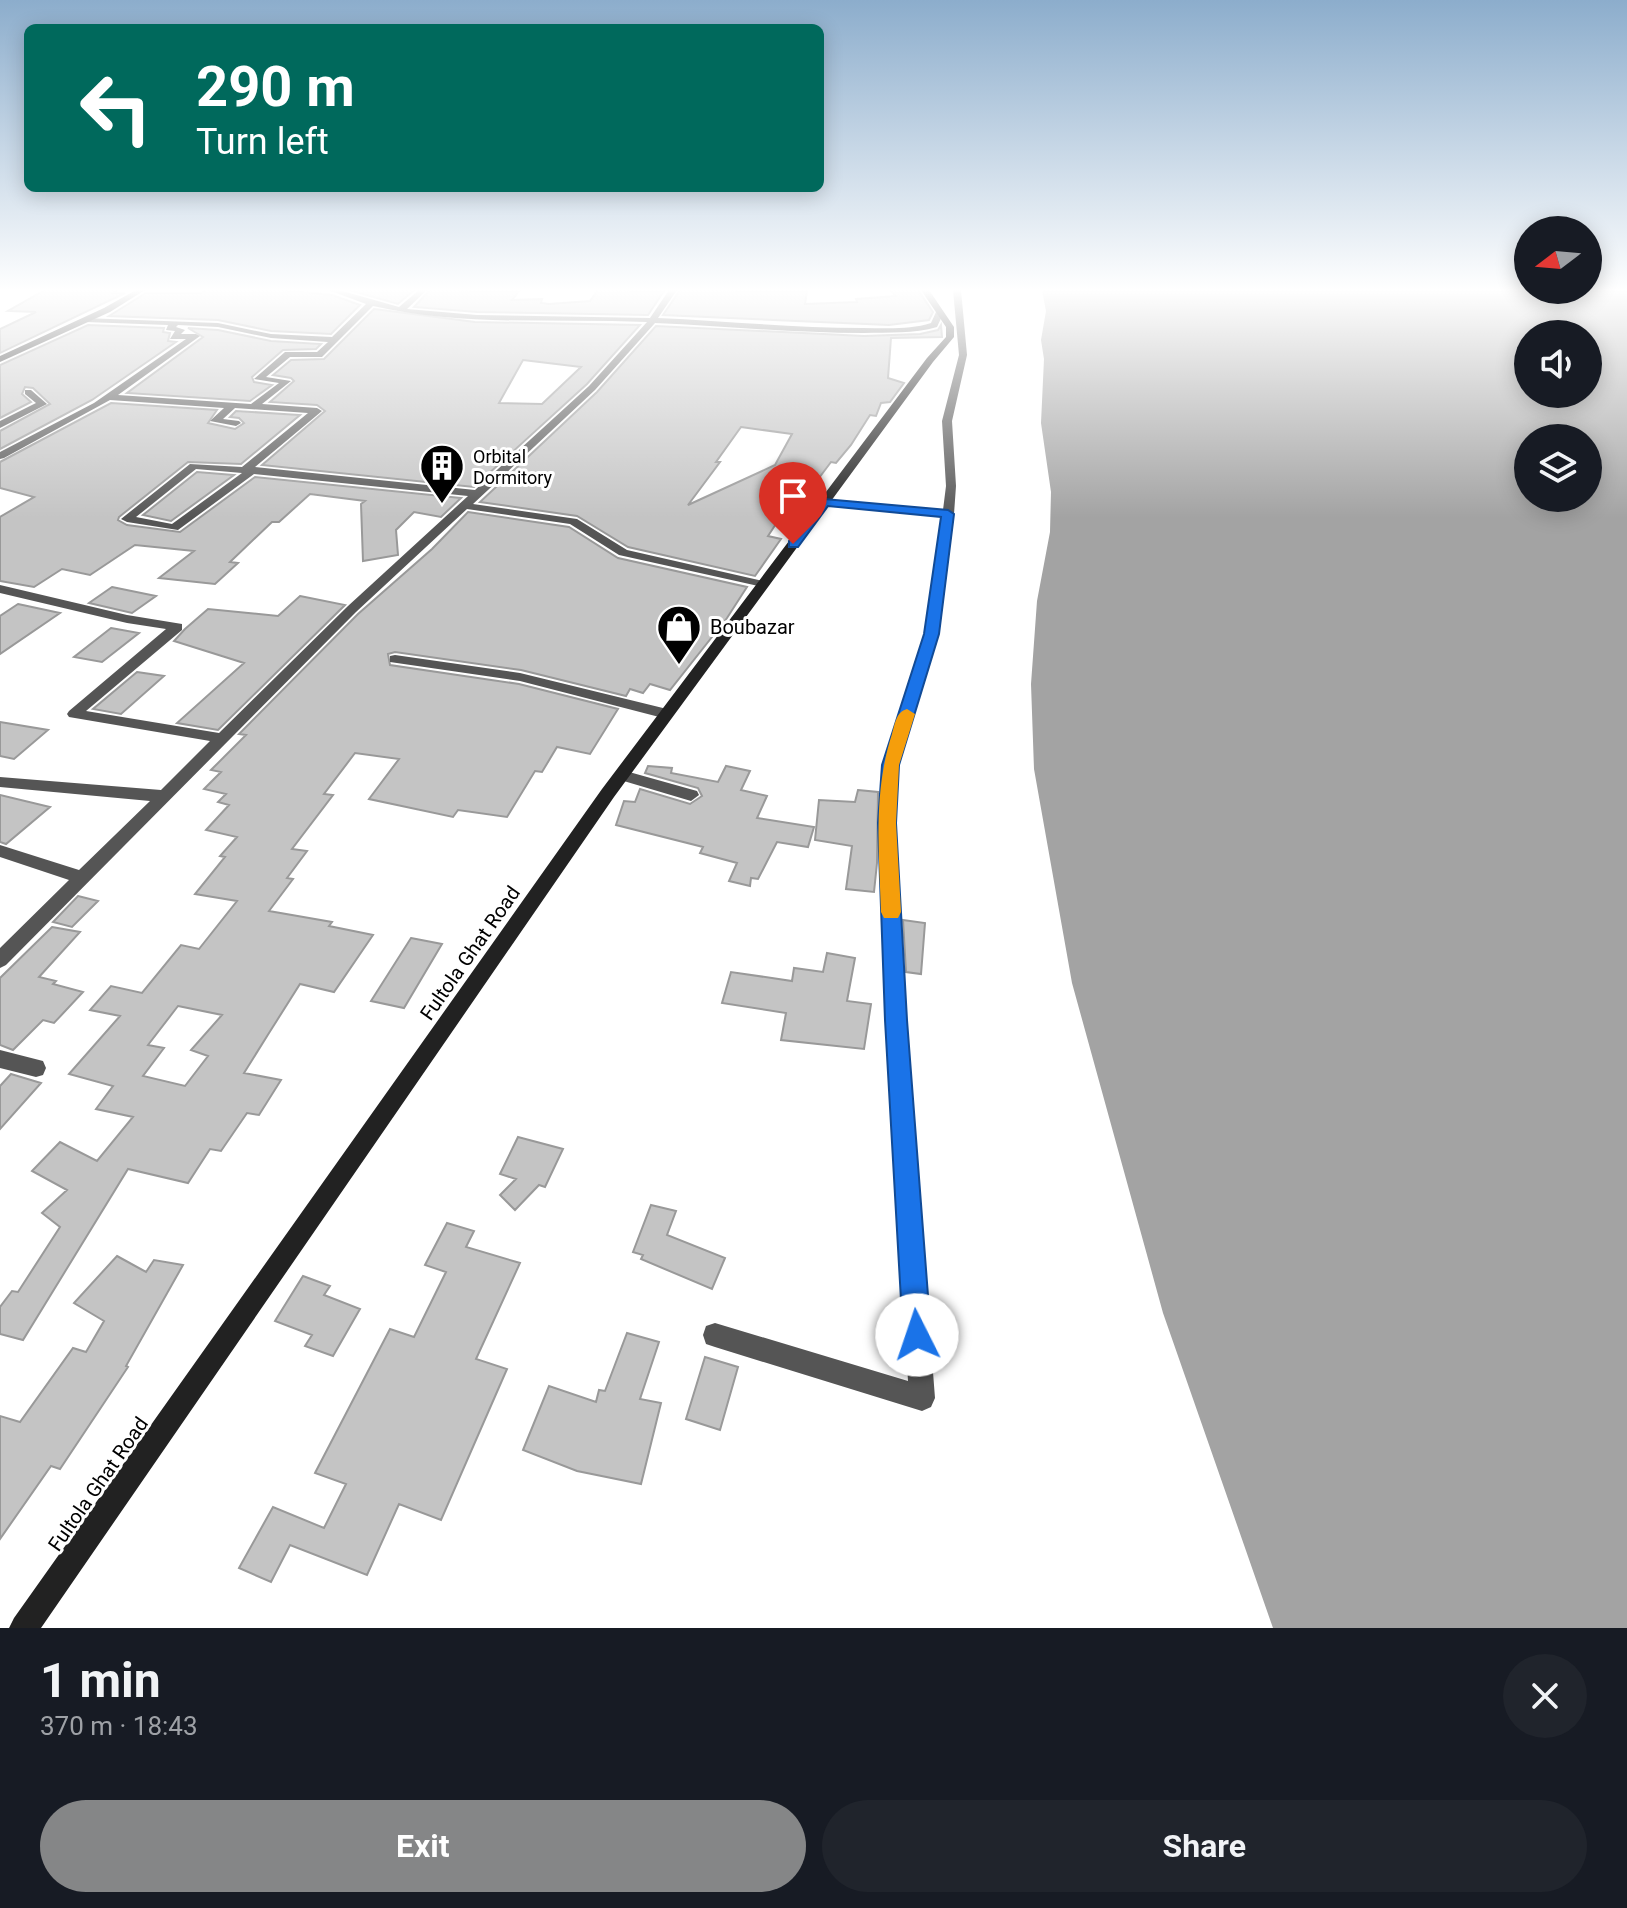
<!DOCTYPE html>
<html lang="en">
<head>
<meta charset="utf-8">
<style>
	:root { --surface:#171b24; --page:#20242c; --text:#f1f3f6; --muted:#9ea1a6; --accent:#858687 }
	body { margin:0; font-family:Roboto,sans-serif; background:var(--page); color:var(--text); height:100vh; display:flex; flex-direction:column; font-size:30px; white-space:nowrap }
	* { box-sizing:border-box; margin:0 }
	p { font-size:26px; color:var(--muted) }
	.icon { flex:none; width:44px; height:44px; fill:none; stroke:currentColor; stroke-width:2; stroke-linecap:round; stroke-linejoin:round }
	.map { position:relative; height:1628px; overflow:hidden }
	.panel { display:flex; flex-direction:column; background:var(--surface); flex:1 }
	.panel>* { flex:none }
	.guide { position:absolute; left:24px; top:24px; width:800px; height:168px; border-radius:12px; box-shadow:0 4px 20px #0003; background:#00695c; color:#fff; overflow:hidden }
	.needle { width:52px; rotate:254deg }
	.tools { position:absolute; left:1514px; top:216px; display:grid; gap:16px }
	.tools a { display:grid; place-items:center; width:88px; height:88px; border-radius:50%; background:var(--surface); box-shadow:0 4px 20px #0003; font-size:40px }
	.pin { position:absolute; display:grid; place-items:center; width:68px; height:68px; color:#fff; margin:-82px -34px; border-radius:50% 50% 50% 0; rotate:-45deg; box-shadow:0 0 8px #0007 }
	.pin .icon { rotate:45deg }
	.me { position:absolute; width:88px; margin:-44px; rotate:356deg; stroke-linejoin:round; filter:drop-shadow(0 0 6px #0008) }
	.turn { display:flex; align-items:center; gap:28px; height:168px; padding:0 40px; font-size:36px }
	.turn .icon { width:104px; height:104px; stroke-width:2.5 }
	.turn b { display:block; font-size:56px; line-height:68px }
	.round { display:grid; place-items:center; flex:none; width:84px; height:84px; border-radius:42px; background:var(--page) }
	.headline { display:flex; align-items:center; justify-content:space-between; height:136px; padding:0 40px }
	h1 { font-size:48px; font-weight:700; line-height:60px }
	.cta { display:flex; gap:16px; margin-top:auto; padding:16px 40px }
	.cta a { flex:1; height:92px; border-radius:48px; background:var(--accent); color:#fff; font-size:32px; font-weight:700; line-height:92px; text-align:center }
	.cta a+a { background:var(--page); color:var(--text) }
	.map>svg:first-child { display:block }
	.water { fill:#a3a3a3; fill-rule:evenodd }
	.building { fill:#c4c4c4; stroke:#999; stroke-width:2; fill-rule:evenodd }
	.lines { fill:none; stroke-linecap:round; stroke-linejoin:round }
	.street { fill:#555; fill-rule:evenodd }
	.secondary { fill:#222; fill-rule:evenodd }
	.route { fill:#1a73e8; stroke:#114b97; stroke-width:2 }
	.slow { fill:#f59e0b }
	.labels { text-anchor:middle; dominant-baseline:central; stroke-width:6; stroke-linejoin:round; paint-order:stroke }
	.far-poi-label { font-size:18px; fill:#000; stroke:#fff; text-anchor:start }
	.poi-label { font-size:20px; fill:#000; stroke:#fff; text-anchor:start }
	.street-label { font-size:20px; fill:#000; stroke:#fff }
</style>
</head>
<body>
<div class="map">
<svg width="1627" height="1628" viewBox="0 0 1627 1628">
	<rect width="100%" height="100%" fill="#fff"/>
	<path class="water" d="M 1042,290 L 1627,290 L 1627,1628 L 1273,1628 L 1163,1313 L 1072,983 L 1034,769 L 1031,684 L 1037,601 L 1050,532 L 1051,492 L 1041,423 L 1044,359 L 1041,340 L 1046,311 ZM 1528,334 L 1588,334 L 1588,394 L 1528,394 ZM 1528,438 L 1588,438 L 1588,498 L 1528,498 Z"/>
	<path class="building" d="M 45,290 L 118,290 L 113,293 L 125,293 L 0,353 L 0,329 L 36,312 L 8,311 Z
		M 206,290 L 282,290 L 332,295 L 360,305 L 331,334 L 271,331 L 218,320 L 109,316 L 146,293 L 201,293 Z
		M 349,290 L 414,290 L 398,304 Z
		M 430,290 L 519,291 L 512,300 L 542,299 L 541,303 L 549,304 L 590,301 L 598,290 L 664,291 L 648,315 L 477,312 L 414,307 Z
		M 680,290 L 807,291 L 805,304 L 857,302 L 856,299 L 896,296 L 890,290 L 918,290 L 933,312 L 929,320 L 889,325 L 663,315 Z
		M 374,309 L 475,322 L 640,325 L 587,384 L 474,487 L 262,465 L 325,411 L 317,405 L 270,402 L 294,381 L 291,378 L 273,375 L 291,360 L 324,359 ZM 523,360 L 581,367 L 542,404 L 499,403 Z
		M 88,325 L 164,328 L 163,332 L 170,333 L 168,341 L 176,342 L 92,400 L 0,449 L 0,431 L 50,404 L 33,388 L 25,387 L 22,394 L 31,402 L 0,418 L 0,365 Z
		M 941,325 L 942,337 L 891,338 L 888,378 L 904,383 L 890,402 L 881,403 L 876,416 L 870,415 L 851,445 L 836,463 L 831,462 L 807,494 L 801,493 L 792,505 L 789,504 L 768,536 L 781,539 L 755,576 L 628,547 L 577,516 L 480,502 L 597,392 L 656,326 L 864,336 L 920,334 L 938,330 ZM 741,427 L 792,434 L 775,465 L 688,505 L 720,462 L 716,462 Z
		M 188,328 L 218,330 L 271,341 L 321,344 L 316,349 L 283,350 L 252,377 L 254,382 L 272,385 L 250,401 L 127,393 L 203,337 Z
		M 111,403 L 217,410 L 208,423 L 235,429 L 244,423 L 239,418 L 230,417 L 236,411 L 300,415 L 241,464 L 188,462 L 119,517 L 118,520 L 127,525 L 180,532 L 255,477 L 461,498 L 441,517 L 414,512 L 396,530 L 398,555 L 363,561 L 361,504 L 365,501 L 310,494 L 279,522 L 272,522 L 230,562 L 238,563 L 215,584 L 159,578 L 194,551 L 135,545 L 90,575 L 62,569 L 34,587 L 0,581 L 0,517 L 34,497 L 0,488 L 0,462 Z
		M 197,472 L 234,475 L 171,521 L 143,515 Z
		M 468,512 L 569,527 L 618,558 L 747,587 L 727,618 L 670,690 L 650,684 L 643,693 L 630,689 L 626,696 L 521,670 L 395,652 L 388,654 L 390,665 L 519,684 L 618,709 L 590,754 L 557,747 L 542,772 L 535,771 L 507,817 L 458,810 L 453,817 L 369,799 L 399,759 L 355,753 L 324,794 L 333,795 L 292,849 L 307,851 L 287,878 L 293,879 L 269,911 L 332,922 L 329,926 L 373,935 L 334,992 L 300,984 L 269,1033 L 244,1073 L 281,1080 L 259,1115 L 247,1113 L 221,1151 L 210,1149 L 188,1183 L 128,1169 L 23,1340 L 0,1334 L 0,1307 L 12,1291 L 18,1292 L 60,1227 L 42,1213 L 67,1190 L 32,1171 L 60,1142 L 97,1161 L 133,1117 L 96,1109 L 113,1086 L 69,1074 L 120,1016 L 90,1010 L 111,986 L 142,993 L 181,945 L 199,949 L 237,901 L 195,894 L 225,857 L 220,856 L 237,837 L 206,830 L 229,805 L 218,802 L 226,794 L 204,789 L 221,772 L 211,770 L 246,735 L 239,734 L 358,614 L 432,549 ZM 178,1006 L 222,1015 L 191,1050 L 208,1056 L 185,1086 L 143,1076 L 164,1048 L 148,1045 Z
		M 112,587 L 156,596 L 132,613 L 89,603 Z
		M 300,596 L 345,605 L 218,730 L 177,723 L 244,663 L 174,641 L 185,629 L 208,609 L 278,616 Z
		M 18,604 L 60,613 L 0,654 L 0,616 Z
		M 111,628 L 139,633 L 102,662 L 74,657 Z
		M 137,672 L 164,676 L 121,714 L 93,709 Z
		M 0,722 L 48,730 L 14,759 L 0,756 Z
		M 648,766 L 672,768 L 671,773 L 718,782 L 726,766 L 750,771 L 741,790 L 767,796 L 757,818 L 814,827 L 808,847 L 777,842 L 758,879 L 751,878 L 750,886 L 729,881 L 737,863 L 700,853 L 703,847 L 616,825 L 624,801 L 635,802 L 640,789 L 690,804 L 702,796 L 698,788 L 645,773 Z
		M 858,790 L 878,792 L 877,863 L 874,892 L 846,889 L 852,846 L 815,840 L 819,800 L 855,802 Z
		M 0,795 L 50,807 L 6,844 L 0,842 Z
		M 78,896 L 98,901 L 72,927 L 53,922 Z
		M 903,920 L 925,923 L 921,974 L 906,972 Z
		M 52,927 L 80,932 L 39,977 L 56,981 L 53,984 L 83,992 L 54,1023 L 43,1020 L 13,1050 L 0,1045 L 0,978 Z
		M 411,938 L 442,944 L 404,1008 L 371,1001 Z
		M 827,953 L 855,958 L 847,1001 L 871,1004 L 864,1049 L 781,1040 L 786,1013 L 722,1003 L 731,972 L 792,981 L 794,968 L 823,972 Z
		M 11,1074 L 41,1083 L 0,1129 L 0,1086 Z
		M 518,1137 L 563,1149 L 545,1187 L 539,1185 L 515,1210 L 500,1195 L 516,1179 L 500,1174 Z
		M 651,1205 L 676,1211 L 667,1235 L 725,1258 L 712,1289 L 641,1259 L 643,1255 L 633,1252 Z
		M 447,1223 L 474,1231 L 466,1247 L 520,1263 L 476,1359 L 507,1369 L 441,1520 L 399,1504 L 367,1575 L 290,1545 L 271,1582 L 239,1568 L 273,1507 L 324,1528 L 346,1484 L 315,1473 L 390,1329 L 414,1337 L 446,1272 L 425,1265 Z
		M 117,1256 L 146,1272 L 154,1260 L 183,1265 L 126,1366 L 128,1367 L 60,1469 L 51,1466 L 0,1539 L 0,1416 L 20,1422 L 73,1348 L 86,1352 L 104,1321 L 74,1303 Z
		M 303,1276 L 330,1286 L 324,1295 L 360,1309 L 333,1356 L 305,1346 L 312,1335 L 275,1321 Z
		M 627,1333 L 659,1342 L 640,1399 L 661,1403 L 641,1484 L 577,1471 L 523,1450 L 549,1386 L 596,1402 L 599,1390 L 605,1391 Z
		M 705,1357 L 738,1367 L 720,1430 L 686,1419 Z"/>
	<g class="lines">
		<path class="street" d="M 328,290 L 339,290 L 399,307 L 419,290 L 427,290 L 407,309 L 477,315 L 650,318 L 669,290 L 677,290 L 658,318 C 726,321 794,328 863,328 C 885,328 910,330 931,323 L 936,312 L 943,314 L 937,327 C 914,334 888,332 864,333 C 794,333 724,326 655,323 L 595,390 L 473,504 L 577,519 L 627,550 L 767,582 L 767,588 L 619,555 L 570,524 L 467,509 L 356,612 L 6,965 L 0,968 L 0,948 L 69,880 L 0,857 L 0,845 L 79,870 L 150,801 L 0,787 L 0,777 L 161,790 L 210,741 L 69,717 L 67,714 L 69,711 L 166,629 L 127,623 L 0,593 L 0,585 L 127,615 L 182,624 L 182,630 L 86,711 L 219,733 L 348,606 L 468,496 L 254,474 L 178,530 L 127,522 L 121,519 L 190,464 L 242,467 L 308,413 L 235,408 L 223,419 L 239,421 L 241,423 L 236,426 L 210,421 L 224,408 L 110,400 L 4,458 L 0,459 L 0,452 L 94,403 L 186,339 L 170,339 L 175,331 L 166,330 L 168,325 L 86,322 L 83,318 L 218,323 L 271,334 L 332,337 L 366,304 ZM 373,306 C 463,327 555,318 647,322 L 589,386 L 475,490 L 255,467 L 322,411 L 317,408 L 262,404 L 291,381 L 266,377 L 290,357 L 322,357 ZM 178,325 L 218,327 L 271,338 L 328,342 L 317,352 L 285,352 L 254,379 L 279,383 L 251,404 L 118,395 L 200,336 L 196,334 L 181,334 L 185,330 L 176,327 ZM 196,469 L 242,473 L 172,524 L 136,517 Z
			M 953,290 L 961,290 L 967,355 L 952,421 L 956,486 L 954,514 L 939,634 L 899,765 L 895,823 L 906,1020 L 935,1398 L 931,1407 L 922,1411 L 715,1347 L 706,1344 L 703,1335 L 706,1326 L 715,1323 L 908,1381 L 886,1020 L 879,823 L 883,765 L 925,634 L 942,517 L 824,505 L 819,502 L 824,499 L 943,510 L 946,486 L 942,421 L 959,355 Z
			M 25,390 L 31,390 L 47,404 L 0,428 L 0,421 L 36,403 L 25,394 Z
			M 395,655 L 520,673 L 667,709 L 674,714 L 667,719 L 520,681 L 390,662 L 390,656 Z
			M 622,770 L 697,791 L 699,795 L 691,801 L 617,779 L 614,775 L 617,771 Z
			M 0,1050 L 43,1061 L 46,1068 L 43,1075 L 36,1077 L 0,1068 Z"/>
		<path class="secondary" d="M 136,290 L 145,290 L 110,312 L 0,362 L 0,356 L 104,308 Z
			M 921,290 L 929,290 L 954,327 L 954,337 L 933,362 L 614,797 L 41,1628 L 9,1628 L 14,1618 L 602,789 L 927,358 L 946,337 L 946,327 Z"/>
	</g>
	<linearGradient id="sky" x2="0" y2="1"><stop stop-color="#8cadcc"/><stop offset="0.56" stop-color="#fff"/><stop offset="1" stop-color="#fff" stop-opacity="0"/></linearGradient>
	<rect width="1627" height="518" fill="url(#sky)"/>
	<path class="route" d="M 824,499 L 948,510 L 954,514 L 939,634 L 899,765 L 896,823 L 907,1020 L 931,1335 L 927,1345 L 917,1349 L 908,1345 L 903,1335 L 885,1020 L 878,823 L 882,765 L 924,634 L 941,517 L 828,506 L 798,547 L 789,547 L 789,541 L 820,500 Z"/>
	<path class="slow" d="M 907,709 L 915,714 L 899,765 L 896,823 L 901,912 L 898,918 L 884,918 L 881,912 C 879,852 873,792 892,734 C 895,724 896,712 907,709 Z"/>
	<defs>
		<g id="building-pin" transform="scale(2.3)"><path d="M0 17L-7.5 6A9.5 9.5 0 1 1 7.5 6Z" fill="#000" stroke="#fff"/><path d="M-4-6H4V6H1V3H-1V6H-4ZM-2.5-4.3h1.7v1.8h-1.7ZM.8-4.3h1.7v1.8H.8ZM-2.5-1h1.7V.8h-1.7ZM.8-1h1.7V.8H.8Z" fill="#fff"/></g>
		<g id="shop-pin" transform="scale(2.3)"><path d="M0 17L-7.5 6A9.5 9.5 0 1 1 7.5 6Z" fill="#000" stroke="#fff"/><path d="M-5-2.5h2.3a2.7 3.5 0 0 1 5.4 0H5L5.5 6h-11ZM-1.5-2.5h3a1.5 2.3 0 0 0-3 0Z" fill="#fff"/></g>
	</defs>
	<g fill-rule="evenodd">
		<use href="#building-pin" x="442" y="466"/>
		<use href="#shop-pin" x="679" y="627"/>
	</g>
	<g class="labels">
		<g class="far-poi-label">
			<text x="473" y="456">Orbital<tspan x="473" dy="21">Dormitory</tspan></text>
		</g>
		<g class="poi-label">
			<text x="710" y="627">Boubazar</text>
		</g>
		<g class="street-label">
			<text transform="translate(470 953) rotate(-55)">Fultola Ghat Road</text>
			<text transform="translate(98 1484) rotate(-55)">Fultola Ghat Road</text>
		</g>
	</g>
</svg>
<div class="tools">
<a><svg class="needle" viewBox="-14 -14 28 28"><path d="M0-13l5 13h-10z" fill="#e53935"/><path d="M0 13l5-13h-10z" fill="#9ea1a6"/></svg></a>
<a><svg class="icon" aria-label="sound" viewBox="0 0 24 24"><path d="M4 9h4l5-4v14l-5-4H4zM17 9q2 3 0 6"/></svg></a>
<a><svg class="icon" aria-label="layers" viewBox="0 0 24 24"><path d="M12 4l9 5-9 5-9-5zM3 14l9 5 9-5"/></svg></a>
</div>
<div class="pin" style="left:793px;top:544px;background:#d93025"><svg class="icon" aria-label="arrive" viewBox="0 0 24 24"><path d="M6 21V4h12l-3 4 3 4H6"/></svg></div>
<svg class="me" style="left:917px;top:1335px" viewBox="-20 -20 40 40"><circle r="19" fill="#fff"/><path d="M0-13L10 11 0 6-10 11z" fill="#1a73e8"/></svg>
<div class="guide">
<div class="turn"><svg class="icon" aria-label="left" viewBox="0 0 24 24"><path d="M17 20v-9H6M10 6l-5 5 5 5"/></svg><div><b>290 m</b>Turn left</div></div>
</div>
</div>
<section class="panel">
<div class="headline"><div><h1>1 min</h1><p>370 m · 18:43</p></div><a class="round"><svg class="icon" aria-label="close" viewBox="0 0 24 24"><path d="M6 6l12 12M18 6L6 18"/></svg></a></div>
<div class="cta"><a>Exit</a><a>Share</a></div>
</section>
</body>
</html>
